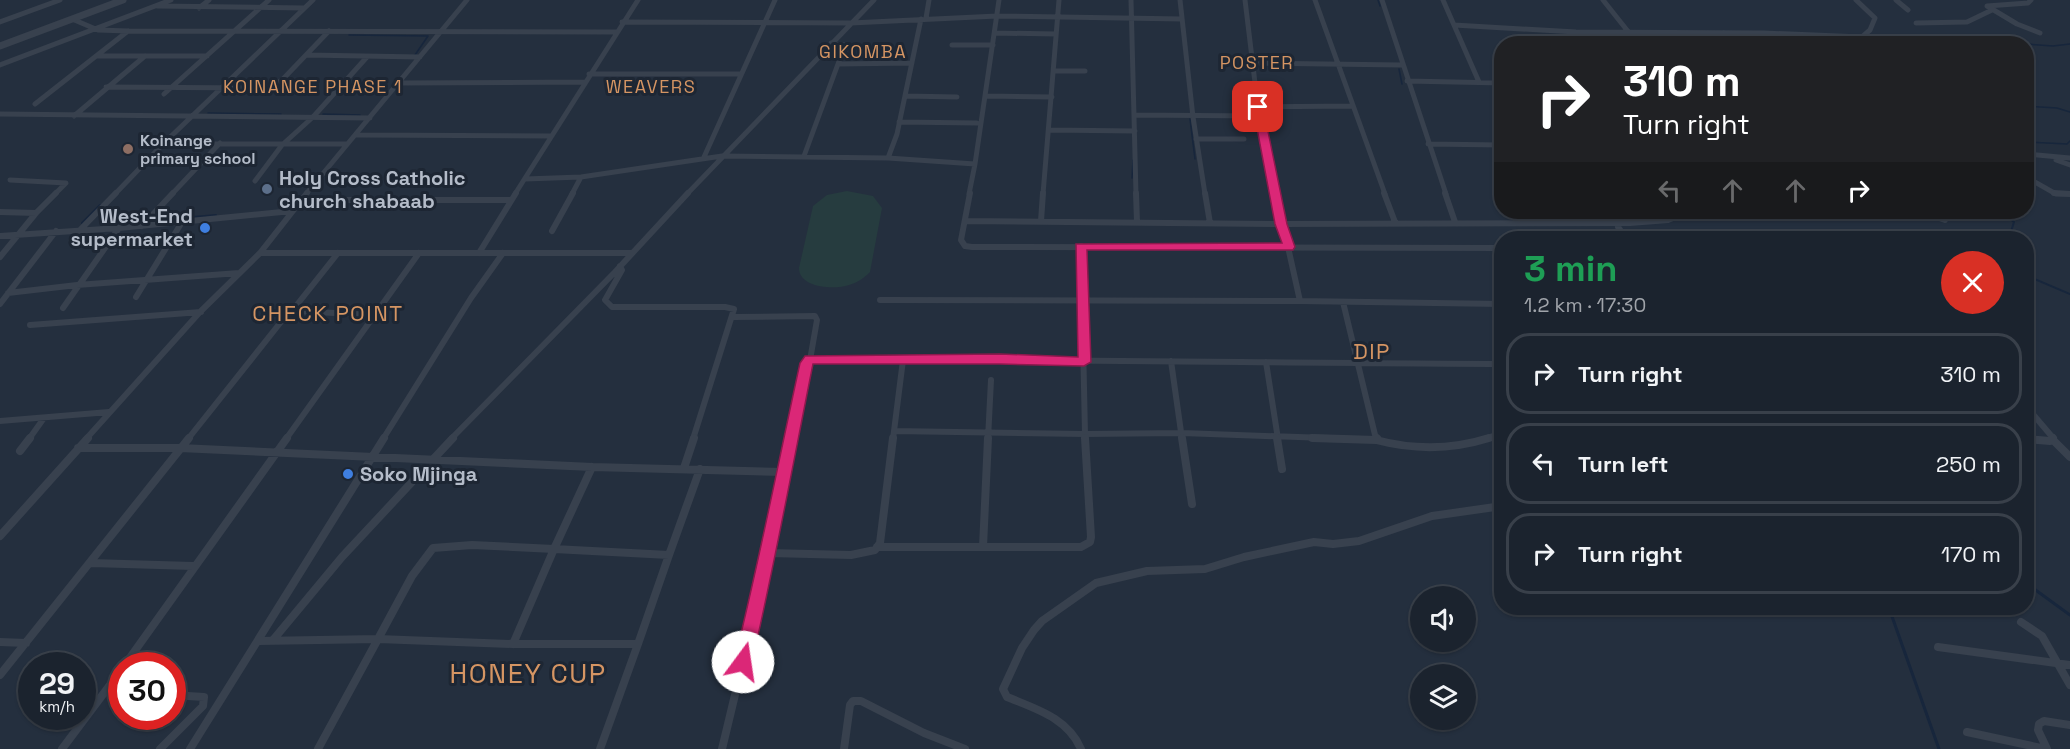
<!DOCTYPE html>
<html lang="en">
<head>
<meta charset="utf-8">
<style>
	:root { --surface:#1b232e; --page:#282f3a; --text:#f1f3f6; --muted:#a0a4aa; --line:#39404a }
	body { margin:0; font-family:"Space Grotesk",sans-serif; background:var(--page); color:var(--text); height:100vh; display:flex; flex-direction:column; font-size:22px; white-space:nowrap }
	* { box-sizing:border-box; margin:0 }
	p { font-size:20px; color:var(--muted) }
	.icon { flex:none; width:33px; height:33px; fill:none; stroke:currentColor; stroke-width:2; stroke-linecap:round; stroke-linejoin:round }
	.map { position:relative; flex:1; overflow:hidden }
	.side { position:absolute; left:1494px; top:231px; width:540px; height:384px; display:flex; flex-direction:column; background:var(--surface); border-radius:24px; box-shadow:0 2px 4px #0004,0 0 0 2px var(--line) }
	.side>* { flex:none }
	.guide { position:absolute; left:1494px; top:36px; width:540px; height:183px; border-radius:24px; box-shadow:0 2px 4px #0004,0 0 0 2px var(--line); background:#202124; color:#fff; overflow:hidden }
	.buttons { position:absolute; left:1410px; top:586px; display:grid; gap:12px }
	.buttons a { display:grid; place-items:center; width:66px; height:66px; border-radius:50%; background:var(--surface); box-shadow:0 2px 4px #0004,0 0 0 2px var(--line); font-size:30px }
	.speed { position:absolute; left:18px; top:652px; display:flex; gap:12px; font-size:30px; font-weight:700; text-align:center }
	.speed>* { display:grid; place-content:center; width:78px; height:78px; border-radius:50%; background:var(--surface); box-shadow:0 2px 4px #0004,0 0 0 2px var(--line); line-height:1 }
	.speed small { font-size:15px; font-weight:400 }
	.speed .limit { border:9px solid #d22; background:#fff; color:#111 }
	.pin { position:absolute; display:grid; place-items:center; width:51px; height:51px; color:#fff; margin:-26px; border-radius:12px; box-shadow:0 3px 9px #0006 }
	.me { position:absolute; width:66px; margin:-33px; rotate:14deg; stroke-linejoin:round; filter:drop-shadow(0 0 4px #0008) }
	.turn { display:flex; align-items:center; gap:21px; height:126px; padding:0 30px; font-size:27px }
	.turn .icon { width:78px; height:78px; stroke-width:2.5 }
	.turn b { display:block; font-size:42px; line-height:51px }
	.lanes { display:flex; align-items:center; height:57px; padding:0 30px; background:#0003; justify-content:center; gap:30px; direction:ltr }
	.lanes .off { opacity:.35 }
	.round { display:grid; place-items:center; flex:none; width:63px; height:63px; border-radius:32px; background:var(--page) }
	.overview { display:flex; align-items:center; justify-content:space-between; height:102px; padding:0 30px }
	h1 { font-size:36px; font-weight:700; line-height:45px; color:#1e9e55 }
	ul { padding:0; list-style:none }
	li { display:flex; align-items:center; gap:18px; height:81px; margin:0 12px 9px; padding:0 18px; border:3px solid var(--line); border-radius:24px }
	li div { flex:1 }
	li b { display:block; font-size:22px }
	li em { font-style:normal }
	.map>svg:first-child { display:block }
	.green { fill:#263c3f }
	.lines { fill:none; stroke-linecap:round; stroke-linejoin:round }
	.stream-far2 { stroke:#17263c; stroke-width:1.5 }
	.stream-far1 { stroke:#17263c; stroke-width:2 }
	.stream { stroke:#17263c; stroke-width:3 }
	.minor-far2 { stroke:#38414e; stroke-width:5 }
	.minor-far1 { stroke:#38414e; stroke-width:6 }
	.minor { stroke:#38414e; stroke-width:8 }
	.tertiary { stroke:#38414e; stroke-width:7 }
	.route { fill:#db2777; stroke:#8e194d; stroke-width:1.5 }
	.education-dot { fill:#8d6e63; stroke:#1d2633; stroke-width:2 }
	.service-dot { fill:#5c6f8a; stroke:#1d2633; stroke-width:2 }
	.shop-dot { fill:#3f7fe0; stroke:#1d2633; stroke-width:2 }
	.labels { text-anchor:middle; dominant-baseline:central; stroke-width:6; stroke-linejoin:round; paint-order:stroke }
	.far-poi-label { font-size:16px; font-weight:bold; fill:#b4bcc9; stroke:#1d2633; text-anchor:start }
	.far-quarter-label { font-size:18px; letter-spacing:1.5px; fill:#d59563; stroke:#1d2633 }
	.far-neighbourhood-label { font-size:18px; letter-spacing:1.5px; fill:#d59563; stroke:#1d2633 }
	.poi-label { font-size:20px; font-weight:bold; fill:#b4bcc9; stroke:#1d2633; text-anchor:start }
	.quarter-label { font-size:22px; letter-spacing:1.5px; fill:#d59563; stroke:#1d2633 }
	.near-quarter-label { font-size:27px; letter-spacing:1.5px; fill:#d59563; stroke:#1d2633 }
</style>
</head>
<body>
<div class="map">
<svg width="2070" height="749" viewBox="0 0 2070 749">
	<rect width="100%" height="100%" fill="#242f3e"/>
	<path class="green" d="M 847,191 L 873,196 L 882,208 L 870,272 C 864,278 857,283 849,285 C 834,290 799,288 799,268 L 813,206 L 827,195 Z"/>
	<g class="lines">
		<path class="stream-far2" d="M 1378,0 L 1380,6
			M 349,35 L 428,36 L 415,55
			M 1916,44 L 1916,40 L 1926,40 L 2022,44
			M 2026,44 L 2053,46 L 2070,44
			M 1249,58 L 1250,64
			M 1399,69 L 1402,84
			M 2026,106 L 2057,108 L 2070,112
			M 208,113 L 281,114
			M 323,114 L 360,115
			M 1190,119 L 1195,159
			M 2026,142 L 2067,144 L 2070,141
			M 1132,178 L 1133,160"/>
		<path class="stream-far1" d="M 2001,212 L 2014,222 L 2009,238
			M 159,220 L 216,215
			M 82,223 L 100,205
			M 2026,271 L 2032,278 L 2070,294"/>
		<path class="stream" d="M 2026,583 L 2070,615
			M 1889,608 L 1939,749"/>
		<path class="minor-far2" d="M 1131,0 L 1136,194
			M 1180,0 L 1193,117 L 1205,194
			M 1245,0 L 1259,116 L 1276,194
			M 1315,0 L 1385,194
			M 1382,0 L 1446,194
			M 1443,0 L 1479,82
			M 1603,0 L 1638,44
			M 1856,0 L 1875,18 L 1870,30 L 1862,37 L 1864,44
			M 1896,0 L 1908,10
			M 2031,0 L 2028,3 L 1987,6 L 2017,24 L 2040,33
			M 157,6 L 304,8
			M 199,8 L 209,0
			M 926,18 L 929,0
			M 72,19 L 98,30 L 128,31 L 616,32
			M 0,22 L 60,0
			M 622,22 L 851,23 L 997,16 L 1182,19
			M 1916,23 L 1967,22 L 1992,10
			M 1454,25 L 1576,32 L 1764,33 L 1862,37
			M 994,33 L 1056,34
			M 1724,33 L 1737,44
			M 1776,34 L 1788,44
			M 952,45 L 993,45
			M 307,55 L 420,57
			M 96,56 L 207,56
			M 1253,63 L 1402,65
			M 838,64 L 912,63
			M 0,65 L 171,0
			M 1054,71 L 1085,71
			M 589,74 L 741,74
			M 1407,81 L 1502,83
			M 399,83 L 585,82
			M 106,87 L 269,88 L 283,79 L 329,31
			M 164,94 L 269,0
			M 905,96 L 957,97
			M 986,96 L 1052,97
			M 35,104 L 128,31
			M 1258,107 L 1353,106
			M 0,114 L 370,118
			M 1134,115 L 1259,116
			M 74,116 L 145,56
			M 899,122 L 977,123
			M 1050,130 L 1135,131
			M 357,135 L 551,136
			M 1196,139 L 1244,139
			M 163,144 L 347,144
			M 1428,144 L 1502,145
			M 2026,154 L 2070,158
			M 804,156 L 845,45 L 831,43
			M 704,157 L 775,0
			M 888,158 L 897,134 L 921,19
			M 2056,160 L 2070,165
			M 975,164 L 999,0
			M 2026,177 L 2056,194 L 2070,194
			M 525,179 L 581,177 L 722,156 L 888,158 L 975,164 L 969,194
			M 10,180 L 66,183 L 55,194
			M 255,181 L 282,145 L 313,117 L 367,57
			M 115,194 L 163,144 L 313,0
			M 172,194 L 220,143
			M 306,194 L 467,0
			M 515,194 L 638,0
			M 572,194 L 581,177
			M 687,194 L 874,0
			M 1043,194 L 1059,0"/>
		<path class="minor-far1" d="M 970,193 L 961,240 L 965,246 L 972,247 L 1502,248
			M 1136,193 L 1137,222
			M 1205,193 L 1210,223
			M 1384,193 L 1395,222
			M 1445,193 L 1455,222
			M 2054,193 L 2070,194
			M 301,200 L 511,200
			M 0,212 L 36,213
			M 1922,212 L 1945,220
			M 966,221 L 1281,224 L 1630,223 L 1668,220 L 1688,212
			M 1041,221 L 1043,193
			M 1617,221 L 1618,227 L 1626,238
			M 142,226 L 173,193
			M 79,231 L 116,193
			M 552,231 L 573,193
			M 0,236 L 119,228 L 292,211
			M 1081,246 L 1085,434 L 1182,433 L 1354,439
			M 260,253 L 632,253
			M 479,253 L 516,193
			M 0,257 L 36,213 L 56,193
			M 620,266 L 622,270 L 605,300 L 612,307 L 725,307 L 734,309 L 693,439
			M 8,293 L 77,285 L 239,273
			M 136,297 L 182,222
			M 880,300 L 1300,301 L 1276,193
			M 1300,301 L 1502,304
			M 1343,302 L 1376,439
			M 0,304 L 56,231
			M 63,308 L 119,228
			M 292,311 L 338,253
			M 734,317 L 815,316 L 817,320 L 810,360
			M 30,325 L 201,312
			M 1171,361 L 1182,439
			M 1266,362 L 1278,439
			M 2026,406 L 2054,439
			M 0,421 L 109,412
			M 894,431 L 1085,434 L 1085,439
			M 29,439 L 44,418
			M 86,439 L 200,312 L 260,253 L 307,193
			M 188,439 L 288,313 L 295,311 L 374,315
			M 286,439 L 419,253
			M 383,439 L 471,298 L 503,253
			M 451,439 L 615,272 L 688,193
			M 790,439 L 807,363 L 810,360 C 1041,359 1271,363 1502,364
			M 893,439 L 903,360
			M 988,439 L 991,380
			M 1484,439 L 1502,433
			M 2026,439 L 2028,439"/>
		<path class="minor" d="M 1182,438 L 1192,504
			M 1277,438 L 1282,469
			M 1312,438 L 1376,440 L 1377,438
			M 2026,439 L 2050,441 L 2053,438
			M 1376,440 C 1414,450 1451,450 1489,438
			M 2053,440 L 2070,457
			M 78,448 L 180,448 L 592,467 L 783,472
			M 20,451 L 30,438
			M 592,467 L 554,549 L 669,555 L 700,469
			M 684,468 L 694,438
			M 0,536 L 88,438
			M 877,547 L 1081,547 L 1090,542 L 1091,537 L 1085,438
			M 983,547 L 988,438
			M 769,553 L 851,555 L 875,550 L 880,543 L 893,438
			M 91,563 L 193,566
			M 2021,622 L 2042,636 L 2070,685
			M 273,640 L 342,557 L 453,438
			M 259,641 L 378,639 L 412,576 L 433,548 L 472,545 L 554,549 L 513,644
			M 0,642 L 26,643
			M 638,644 L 669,555
			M 1938,647 L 2070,665
			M 124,666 L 287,438
			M 0,675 L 189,438
			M 106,692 L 122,693
			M 1967,732 L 2046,749
			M 62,749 L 122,669
			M 160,749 L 203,706 L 204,697 L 172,695
			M 190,749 L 384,438
			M 318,749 L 378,639 L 513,644 L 638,644 L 600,749
			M 722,749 L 769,553 L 791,438
			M 844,749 L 850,705 L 853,701 L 861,701 L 924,733 L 965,749
			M 1081,749 C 1068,718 1036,709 1007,697 L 1003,689 L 1022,648 L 1034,630 L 1042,621 L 1096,583 L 1147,571 L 1205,569 L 1244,557 L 1314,542 L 1333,544 L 1359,541 L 1432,516 L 1502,506
			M 2047,749 L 2038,730 L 2039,724 L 2044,721 L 2070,725"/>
		<path class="tertiary" d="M 0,46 L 123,0"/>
	</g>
	<path class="route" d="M 1258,104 L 1263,107 L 1287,224 L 1295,247 L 1293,250 L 1087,250 L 1091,362 L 1084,366 L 1000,364 L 813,364 C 793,464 775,563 752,662 L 749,667 L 743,669 L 737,667 L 734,662 C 759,563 778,463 800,363 L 805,356 L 1000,354 L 1078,357 L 1076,244 L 1282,243 L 1275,224 L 1253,107 Z"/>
	<circle class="education-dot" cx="128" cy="149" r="6"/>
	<circle class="service-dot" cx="267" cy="189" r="6"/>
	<g class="shop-dot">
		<circle cx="205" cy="228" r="6"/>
		<circle cx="348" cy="474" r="6"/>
	</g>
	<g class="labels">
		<g class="far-poi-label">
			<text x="140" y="140">Koinange<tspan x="140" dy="18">primary school</tspan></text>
		</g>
		<g class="far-quarter-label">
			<text x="863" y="51">GIKOMBA</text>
			<text x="1257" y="62">POSTER</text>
			<text x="313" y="86">KOINANGE PHASE 1</text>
		</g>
		<g class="far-neighbourhood-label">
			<text x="651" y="86">WEAVERS</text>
		</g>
		<g class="poi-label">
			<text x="279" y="178">Holy Cross Catholic<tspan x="279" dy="23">church shabaab</tspan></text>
			<text x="193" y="216" text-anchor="end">West-End<tspan x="193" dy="23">supermarket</tspan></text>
			<text x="360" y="474">Soko Mjinga</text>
		</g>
		<g class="quarter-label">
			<text x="328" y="313">CHECK POINT</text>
			<text x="1372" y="351">DIP</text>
		</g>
		<g class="near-quarter-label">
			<text x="528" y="673">HONEY CUP</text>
		</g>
	</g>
</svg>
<div class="buttons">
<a><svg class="icon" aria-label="sound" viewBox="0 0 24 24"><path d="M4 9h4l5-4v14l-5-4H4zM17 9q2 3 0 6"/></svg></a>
<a><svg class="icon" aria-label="layers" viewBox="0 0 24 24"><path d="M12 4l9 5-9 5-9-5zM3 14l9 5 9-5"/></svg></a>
</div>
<div class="speed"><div>29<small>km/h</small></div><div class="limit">30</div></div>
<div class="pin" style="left:1258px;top:107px;background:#d93025"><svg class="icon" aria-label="arrive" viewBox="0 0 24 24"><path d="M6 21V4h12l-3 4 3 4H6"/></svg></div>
<svg class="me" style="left:743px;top:662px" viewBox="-20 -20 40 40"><circle r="19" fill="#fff"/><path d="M0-13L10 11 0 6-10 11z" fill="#db2777"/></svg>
<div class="guide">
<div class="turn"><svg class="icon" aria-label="right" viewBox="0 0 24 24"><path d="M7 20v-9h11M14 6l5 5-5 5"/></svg><div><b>310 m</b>Turn right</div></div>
<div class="lanes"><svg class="icon off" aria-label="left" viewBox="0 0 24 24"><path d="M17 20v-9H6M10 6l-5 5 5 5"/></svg><svg class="icon off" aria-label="ahead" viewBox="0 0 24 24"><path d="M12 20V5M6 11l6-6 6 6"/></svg><svg class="icon off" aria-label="ahead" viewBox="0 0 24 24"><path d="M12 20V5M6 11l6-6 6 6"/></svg><svg class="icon" aria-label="right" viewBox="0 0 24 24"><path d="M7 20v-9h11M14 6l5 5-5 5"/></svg></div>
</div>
<section class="side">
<div class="overview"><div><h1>3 min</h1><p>1.2 km · 17:30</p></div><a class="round" style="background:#d93025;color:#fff"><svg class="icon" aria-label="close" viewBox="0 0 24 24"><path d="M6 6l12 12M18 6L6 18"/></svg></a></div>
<ul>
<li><svg class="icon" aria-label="right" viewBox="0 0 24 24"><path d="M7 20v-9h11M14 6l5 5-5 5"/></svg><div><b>Turn right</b></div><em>310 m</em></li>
<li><svg class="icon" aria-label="left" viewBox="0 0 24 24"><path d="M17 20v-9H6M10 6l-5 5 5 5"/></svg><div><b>Turn left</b></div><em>250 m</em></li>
<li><svg class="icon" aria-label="right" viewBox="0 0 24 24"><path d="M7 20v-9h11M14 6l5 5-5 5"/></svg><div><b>Turn right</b></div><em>170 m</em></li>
</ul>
</section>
</div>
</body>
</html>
